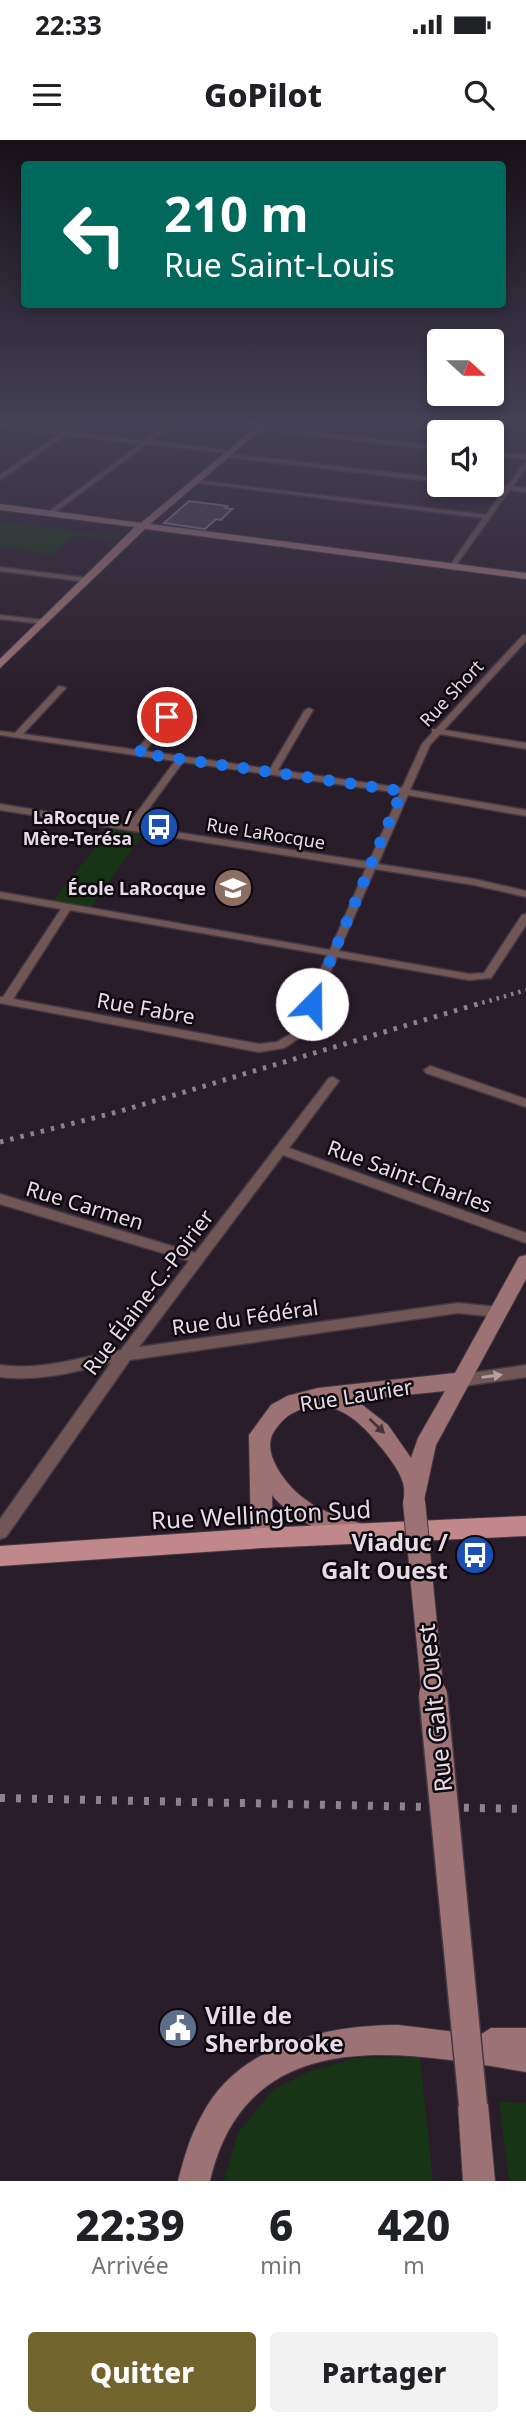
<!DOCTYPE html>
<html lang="fr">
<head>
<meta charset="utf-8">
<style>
	:root { --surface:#fff; --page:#f2f2f2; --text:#202124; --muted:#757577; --accent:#71642c }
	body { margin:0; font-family:"Noto Sans",sans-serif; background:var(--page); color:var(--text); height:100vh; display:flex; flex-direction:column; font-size:26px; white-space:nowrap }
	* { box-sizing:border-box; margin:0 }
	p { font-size:23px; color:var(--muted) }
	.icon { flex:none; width:38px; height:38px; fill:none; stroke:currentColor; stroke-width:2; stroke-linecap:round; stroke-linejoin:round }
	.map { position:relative; height:2041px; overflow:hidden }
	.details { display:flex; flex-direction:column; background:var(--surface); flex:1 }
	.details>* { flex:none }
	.banner { position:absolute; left:21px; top:21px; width:485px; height:147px; border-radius:7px; box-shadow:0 4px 10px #0003; background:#00695c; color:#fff; overflow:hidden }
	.needle { width:46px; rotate:111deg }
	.fabs { position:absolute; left:427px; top:189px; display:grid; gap:14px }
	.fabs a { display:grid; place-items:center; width:77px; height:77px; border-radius:7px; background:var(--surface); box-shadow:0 4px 10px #0003; font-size:35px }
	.pin { position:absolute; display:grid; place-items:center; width:60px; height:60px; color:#fff; margin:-30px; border:4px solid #fff; border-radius:50%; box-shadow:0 2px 7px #0007 }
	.me { position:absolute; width:77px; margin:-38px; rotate:22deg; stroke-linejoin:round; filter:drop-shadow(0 0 5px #0008) }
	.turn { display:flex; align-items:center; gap:24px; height:147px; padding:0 28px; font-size:32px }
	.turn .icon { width:91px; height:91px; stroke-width:2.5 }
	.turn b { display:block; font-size:49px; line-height:60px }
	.eta { display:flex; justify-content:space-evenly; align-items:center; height:119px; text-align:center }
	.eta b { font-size:42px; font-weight:800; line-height:49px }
	.cta { display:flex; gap:14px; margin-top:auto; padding:14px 28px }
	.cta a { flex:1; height:80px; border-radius:7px; background:var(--accent); color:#fff; font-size:28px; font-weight:800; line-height:80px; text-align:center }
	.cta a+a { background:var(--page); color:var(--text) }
	.status { display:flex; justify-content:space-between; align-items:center; height:49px; padding:0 35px; background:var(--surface); direction:ltr }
	.status svg { height:19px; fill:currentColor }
	header { display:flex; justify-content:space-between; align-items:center; height:91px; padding:0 28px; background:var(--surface); font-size:32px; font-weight:800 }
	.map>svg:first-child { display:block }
	.green { fill:#173515 }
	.building { fill:#474153; stroke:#8a8397; stroke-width:2 }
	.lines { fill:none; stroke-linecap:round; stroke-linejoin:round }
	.street-casing { stroke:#443844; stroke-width:3 }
	.secondary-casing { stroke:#443844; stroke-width:2 }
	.primary-casing { stroke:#443844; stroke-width:2 }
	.street { fill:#715656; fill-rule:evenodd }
	.secondary { fill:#9d7274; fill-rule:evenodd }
	.primary { fill:#c0888a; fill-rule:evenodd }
	.rail-far2 { stroke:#8c818c; stroke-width:4.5; stroke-dasharray:2.5 5; stroke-linecap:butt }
	.rail-far1 { stroke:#8c818c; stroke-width:5; stroke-dasharray:3.5 7; stroke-linecap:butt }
	.rail { stroke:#8c818c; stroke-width:8; stroke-dasharray:5 11; stroke-linecap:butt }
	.secondary-bridge-far1-casing { stroke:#443844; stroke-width:24; stroke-linecap:butt }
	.secondary-bridge-casing { stroke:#443844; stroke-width:31; stroke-linecap:butt }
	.secondary-bridge-far1 { stroke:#9d7274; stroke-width:22 }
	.secondary-bridge { stroke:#9d7274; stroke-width:28 }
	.oneway { fill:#b1a0a5 }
	.oneway2 { fill:#483337 }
	.route { stroke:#1a73e8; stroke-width:12; stroke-dasharray:0 21.6 }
	.labels { text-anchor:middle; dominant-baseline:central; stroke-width:5; stroke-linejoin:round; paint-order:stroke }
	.far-street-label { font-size:18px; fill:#e5dce5; stroke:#0f090f }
	.far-poi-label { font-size:18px; font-weight:bold; fill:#e5dce5; stroke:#0f090f; text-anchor:end }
	.street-label { font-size:21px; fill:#e5dce5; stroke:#0f090f }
	.near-street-label { font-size:24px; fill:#e5dce5; stroke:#0f090f }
	.near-poi-label { font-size:24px; font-weight:bold; fill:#e5dce5; stroke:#0f090f; text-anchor:end }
</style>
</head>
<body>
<div class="status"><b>22:33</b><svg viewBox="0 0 49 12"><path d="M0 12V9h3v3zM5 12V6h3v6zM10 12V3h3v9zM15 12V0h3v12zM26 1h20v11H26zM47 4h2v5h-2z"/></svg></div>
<header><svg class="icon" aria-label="menu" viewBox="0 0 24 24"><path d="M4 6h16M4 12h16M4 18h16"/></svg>GoPilot<svg class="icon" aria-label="search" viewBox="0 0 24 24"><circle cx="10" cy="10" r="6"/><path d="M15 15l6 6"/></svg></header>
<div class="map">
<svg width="526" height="2041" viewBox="0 0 526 2041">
	<rect width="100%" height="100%" fill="#2a1d2a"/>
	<path class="green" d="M 1,280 L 76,280 L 63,289 L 54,290 L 0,284 Z
		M 0,382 L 119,397 L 115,400 L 75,395 L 53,414 L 0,407 Z
		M 114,685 L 147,689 L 88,771 L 50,764 Z
		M 357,1918 L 420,1918 L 433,2041 L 224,2041 L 238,1993 L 273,1950 L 311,1931 Z
		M 499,1962 L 526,1963 L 526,2041 L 509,2041 Z"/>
	<path class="building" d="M 189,361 L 227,366 L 225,368 L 232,369 L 221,380 L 216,379 L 205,389 L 164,383 Z"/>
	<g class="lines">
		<g class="street-casing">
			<path id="street" d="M 82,280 L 88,280 L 71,292 L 145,301 L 173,280 L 178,280 L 151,301 L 232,311 L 230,314 L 439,338 L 439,342 L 227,317 L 224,315 L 227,313 L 147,304 L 51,375 L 47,375 L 47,373 L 141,304 L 66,295 L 0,340 L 0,335 L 60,294 L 0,288 L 0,284 L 64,292 Z
				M 427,280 L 443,280 L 526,287 L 526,291 Z
				M 258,286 L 439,306 L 439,310 L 256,289 Z
				M 492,312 L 526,315 L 526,319 L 492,316 Z
				M 526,321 L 526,327 L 512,347 L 526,348 L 526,352 L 510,350 L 454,428 L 452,429 L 449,427 L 483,378 L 191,342 L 194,340 L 486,375 L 504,349 L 480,345 L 507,346 Z
				M 0,427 L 87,438 L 90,440 L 87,442 L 0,431 Z
				M 0,475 L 43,480 L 47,482 L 43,484 L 0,479 Z
				M 523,495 L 526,495 L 526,501 L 444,590 L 526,603 L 526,609 L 440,594 L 430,605 L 410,650 L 526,670 L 526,676 L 408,655 L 378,724 L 474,739 L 526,751 L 526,757 L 474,745 L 375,729 L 339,811 L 469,834 L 484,833 L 522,775 L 526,774 L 526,785 L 491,838 L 469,840 L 337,817 L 301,897 L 284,908 L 259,912 L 0,863 L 0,857 L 3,857 L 61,769 L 0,758 L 0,752 L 330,810 L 366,728 L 0,670 L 0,664 L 128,685 L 175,621 L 0,595 L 0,591 L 15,593 L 59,546 L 66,548 L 23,594 L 137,610 L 179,557 L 182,557 L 186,559 L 145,611 L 270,629 L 305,570 L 309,568 L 313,570 L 278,630 L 402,648 L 422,604 L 432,593 L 432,589 L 436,589 ZM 183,622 L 400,653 L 369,722 L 136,686 ZM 70,770 L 327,815 L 292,893 L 277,902 L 259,904 L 13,859 Z
				M 430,926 L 526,959 L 526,967 L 426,933 L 424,930 Z
				M 333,937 L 339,941 L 289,1008 L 526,1093 L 526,1103 L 283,1015 L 139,1207 L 458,1163 L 497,1167 L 502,1168 L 504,1172 L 502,1176 L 497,1177 L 458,1173 L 130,1220 L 6,1397 L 0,1399 L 0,1379 L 111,1223 C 74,1232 38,1242 0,1237 L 0,1225 C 42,1231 80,1217 121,1210 L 189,1121 L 0,1064 L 0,1054 L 195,1113 L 329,938 Z
				M 526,1225 L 526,1237 L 458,1247 L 453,1245 L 451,1241 L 453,1237 L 458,1235 Z"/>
		</g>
		<g class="secondary-casing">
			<path id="secondary" d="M 264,280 L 272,280 L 150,384 L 526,433 L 526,439 L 145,389 L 0,528 L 0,519 L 135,387 L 0,370 L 0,364 L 141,383 Z
				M 526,1115 L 526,1139 L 436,1305 L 422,1369 L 414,1372 L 406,1369 C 402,1360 406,1352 403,1343 C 399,1328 384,1311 374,1299 C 352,1272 323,1255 291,1274 C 284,1278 273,1290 271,1298 C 265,1320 290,1349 306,1360 C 323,1373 345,1378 365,1385 L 368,1392 L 365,1399 C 341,1408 287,1375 272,1355 L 273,1398 L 270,1405 L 262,1408 L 254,1405 L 251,1398 L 249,1295 L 271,1265 L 287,1256 L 318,1248 L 455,1233 L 519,1117 ZM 445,1251 L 418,1298 L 411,1318 L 388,1285 L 356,1260 Z
				M 398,1885 L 480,1895 L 491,1888 L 526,1888 L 526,1932 C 403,1911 247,1881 210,2041 L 178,2041 C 184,2018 190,1996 202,1975 C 238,1905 326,1885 398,1885 Z
				M 473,1950 L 484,1954 L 488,1965 L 495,2041 L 463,2041 L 458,1965 L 462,1954 Z"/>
		</g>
		<g class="primary-casing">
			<path id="primary" d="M 526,1376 L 526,1396 L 262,1408 L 0,1426 L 0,1406 L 262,1388 Z"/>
		</g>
		<use href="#street" class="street"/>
		<use href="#secondary" class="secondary"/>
		<use href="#primary" class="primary"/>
		<path class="rail-far2" d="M 475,865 L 526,850"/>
		<path class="rail-far1" d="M 0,1002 L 121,971 L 481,863"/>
		<path class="rail" d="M 0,1658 L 526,1669"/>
		<g class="secondary-bridge-far1-casing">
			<path id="secondary-bridge-far1" d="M 414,1362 L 433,1556"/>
		</g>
		<g class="secondary-bridge-casing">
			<path id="secondary-bridge" d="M 433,1554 L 473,1965"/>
		</g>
		<use href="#secondary-bridge-far1" class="secondary-bridge-far1"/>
		<use href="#secondary-bridge" class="secondary-bridge"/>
	</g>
	<defs><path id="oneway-solid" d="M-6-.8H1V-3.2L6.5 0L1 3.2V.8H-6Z" transform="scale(1.75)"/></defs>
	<use class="oneway" href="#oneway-solid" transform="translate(492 1236) rotate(-8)"/>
	<use class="oneway2" href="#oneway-solid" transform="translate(377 1286) rotate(44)"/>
	<linearGradient id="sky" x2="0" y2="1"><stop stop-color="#171017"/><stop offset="0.5" stop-color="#444055"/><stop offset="1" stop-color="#444055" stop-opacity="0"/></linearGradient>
	<rect width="526" height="565" fill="url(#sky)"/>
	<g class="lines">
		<path class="route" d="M 167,577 L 139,613 L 402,651 L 312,864"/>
	</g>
	<defs>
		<g id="bus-disc" transform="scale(2.0125)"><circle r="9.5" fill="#1a4fb4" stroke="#0f090f"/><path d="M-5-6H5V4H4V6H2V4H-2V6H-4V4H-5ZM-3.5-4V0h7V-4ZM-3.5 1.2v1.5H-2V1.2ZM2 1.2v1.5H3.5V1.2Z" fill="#fff"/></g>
		<g id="school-disc" transform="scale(2.0125)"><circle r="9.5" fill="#8d6e63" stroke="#0f090f"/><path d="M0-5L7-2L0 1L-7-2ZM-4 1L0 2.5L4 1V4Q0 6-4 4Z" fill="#fff"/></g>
		<g id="civic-disc" transform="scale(2.0125)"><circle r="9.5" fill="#5c6f8a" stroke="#0f090f"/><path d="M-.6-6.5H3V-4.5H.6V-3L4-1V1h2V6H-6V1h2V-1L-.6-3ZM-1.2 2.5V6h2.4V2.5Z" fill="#fff"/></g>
	</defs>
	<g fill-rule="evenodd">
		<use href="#bus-disc" x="159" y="687"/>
		<use href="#school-disc" x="233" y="748"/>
		<use href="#bus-disc" x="475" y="1415"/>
		<use href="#civic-disc" x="178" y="1888"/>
	</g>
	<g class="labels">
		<g class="far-street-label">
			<text transform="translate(451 553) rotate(-47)">Rue Short</text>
			<text transform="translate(266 693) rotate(9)">Rue LaRocque</text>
		</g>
		<g class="far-poi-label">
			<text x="132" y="677">LaRocque /<tspan x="132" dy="21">Mère-Terésa</tspan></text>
			<text x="206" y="748">École LaRocque</text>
		</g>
		<g class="street-label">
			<text transform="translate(146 868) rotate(10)">Rue Fabre</text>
			<text transform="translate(410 1036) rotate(20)">Rue Saint-Charles</text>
			<text transform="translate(85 1065) rotate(17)">Rue Carmen</text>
			<text transform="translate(148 1152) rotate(-53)">Rue Élaine-C.-Poirier</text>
			<text transform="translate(245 1177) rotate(-8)">Rue du Fédéral</text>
			<text transform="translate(356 1255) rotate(-9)">Rue Laurier</text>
		</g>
		<g class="near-street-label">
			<text transform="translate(261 1374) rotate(-3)">Rue Wellington Sud</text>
			<text transform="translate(434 1568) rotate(-96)">Rue Galt Ouest</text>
		</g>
		<g class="near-poi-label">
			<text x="448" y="1401">Viaduc /<tspan x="448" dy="28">Galt Ouest</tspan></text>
			<text x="205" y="1874" text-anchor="start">Ville de<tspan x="205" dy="28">Sherbrooke</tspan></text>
		</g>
	</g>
</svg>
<div class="fabs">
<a><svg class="needle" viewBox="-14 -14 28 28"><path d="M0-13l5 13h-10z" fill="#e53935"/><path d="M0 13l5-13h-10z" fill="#757577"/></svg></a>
<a><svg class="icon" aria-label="sound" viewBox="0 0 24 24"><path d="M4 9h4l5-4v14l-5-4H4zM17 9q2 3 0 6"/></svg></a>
</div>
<div class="pin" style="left:167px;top:577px;background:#d93025"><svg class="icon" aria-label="arrive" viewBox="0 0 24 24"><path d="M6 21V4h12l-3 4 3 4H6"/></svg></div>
<svg class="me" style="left:312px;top:864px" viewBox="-20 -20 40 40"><circle r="19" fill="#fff"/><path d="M0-13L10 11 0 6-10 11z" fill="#1a73e8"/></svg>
<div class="banner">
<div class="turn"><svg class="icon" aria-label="left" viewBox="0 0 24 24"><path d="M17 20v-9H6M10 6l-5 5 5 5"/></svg><div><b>210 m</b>Rue Saint-Louis</div></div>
</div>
</div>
<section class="details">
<div class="eta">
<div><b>22:39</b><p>Arrivée</p></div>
<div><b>6</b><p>min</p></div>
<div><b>420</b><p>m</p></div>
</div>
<div class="cta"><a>Quitter</a><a>Partager</a></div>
</section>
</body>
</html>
